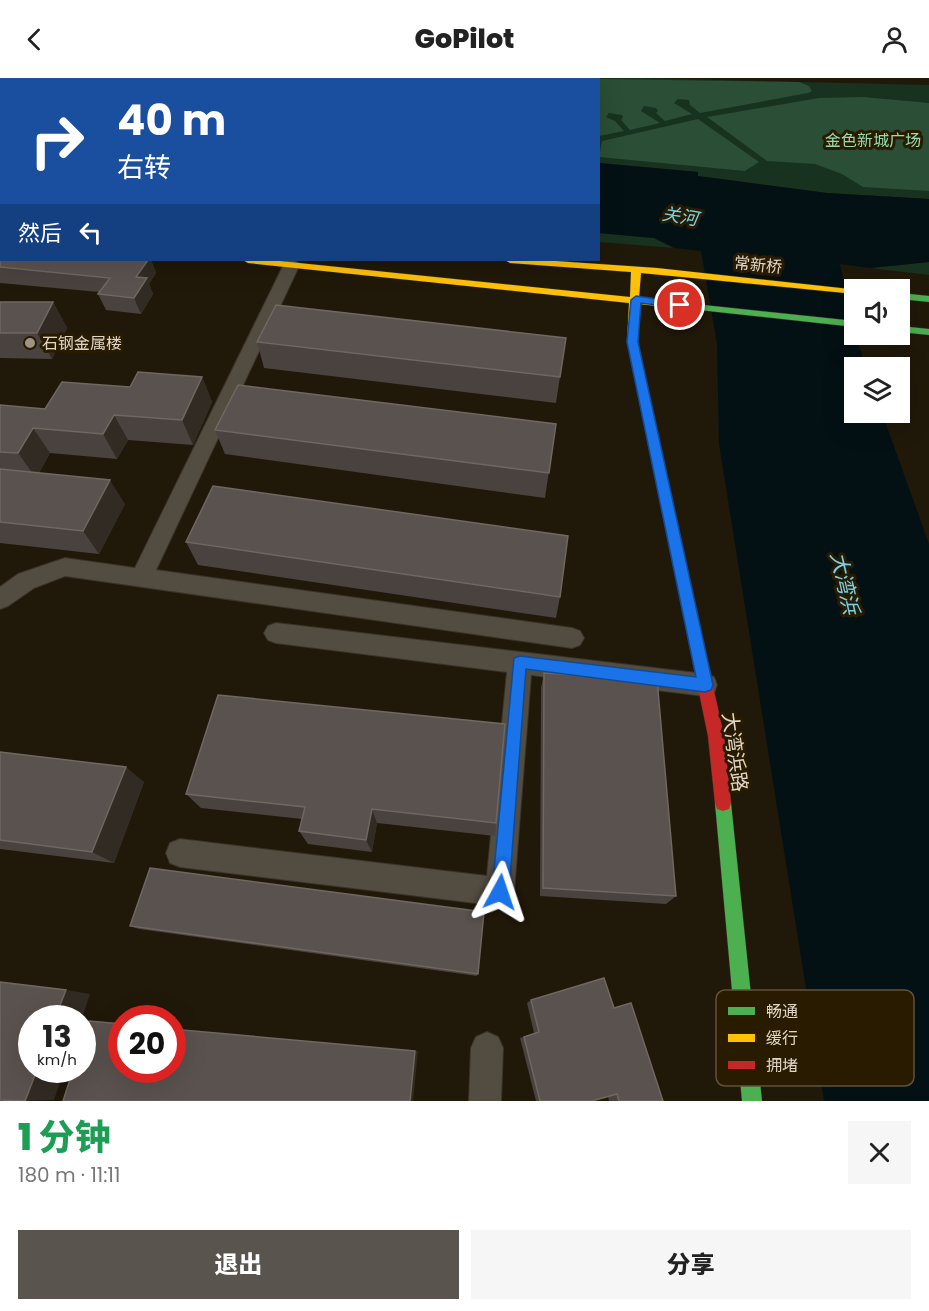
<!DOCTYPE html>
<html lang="zh">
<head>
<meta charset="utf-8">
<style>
	:root { --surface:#fff; --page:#f6f6f6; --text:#222; --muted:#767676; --accent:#59554e }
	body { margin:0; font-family:Poppins,"Noto Sans SC",sans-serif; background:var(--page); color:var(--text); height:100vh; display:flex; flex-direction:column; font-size:22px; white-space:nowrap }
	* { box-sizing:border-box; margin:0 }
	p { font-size:20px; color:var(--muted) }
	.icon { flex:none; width:33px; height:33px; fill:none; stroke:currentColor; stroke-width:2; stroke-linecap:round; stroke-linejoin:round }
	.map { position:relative; height:1023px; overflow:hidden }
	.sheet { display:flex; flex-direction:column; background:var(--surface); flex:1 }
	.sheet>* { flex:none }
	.hud { position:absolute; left:0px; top:0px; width:600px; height:183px; box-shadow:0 6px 24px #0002; background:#1a4fa0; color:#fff; overflow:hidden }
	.fabs { position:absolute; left:844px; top:201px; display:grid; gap:12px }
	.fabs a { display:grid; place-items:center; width:66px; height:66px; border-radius:0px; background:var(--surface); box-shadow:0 6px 24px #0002; font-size:30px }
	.speed { position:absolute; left:18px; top:927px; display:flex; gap:12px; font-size:30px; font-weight:700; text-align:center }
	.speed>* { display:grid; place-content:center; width:78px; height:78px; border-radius:50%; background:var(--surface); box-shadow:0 6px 24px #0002; line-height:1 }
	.speed small { font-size:15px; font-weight:400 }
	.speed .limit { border:9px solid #d22; background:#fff; color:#111 }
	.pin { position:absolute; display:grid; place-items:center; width:51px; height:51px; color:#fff; margin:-26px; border:3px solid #fff; border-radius:50%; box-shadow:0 2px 6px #0007 }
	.me { position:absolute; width:66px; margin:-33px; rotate:5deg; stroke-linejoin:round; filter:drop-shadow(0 0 4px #0008) }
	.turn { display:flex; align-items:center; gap:21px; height:126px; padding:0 18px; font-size:27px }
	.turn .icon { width:78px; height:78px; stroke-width:2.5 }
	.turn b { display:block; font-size:42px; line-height:51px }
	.then { display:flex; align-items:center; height:57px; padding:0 18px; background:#0003; gap:12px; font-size:22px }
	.round { display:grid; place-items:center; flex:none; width:63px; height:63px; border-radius:0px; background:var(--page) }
	.headline { display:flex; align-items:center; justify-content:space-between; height:102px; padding:0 18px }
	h1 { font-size:36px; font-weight:800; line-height:45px; color:#1e9e55 }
	.button { display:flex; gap:12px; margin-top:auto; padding:12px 18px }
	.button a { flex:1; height:69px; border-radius:0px; background:var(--accent); color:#fff; font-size:24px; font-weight:800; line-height:69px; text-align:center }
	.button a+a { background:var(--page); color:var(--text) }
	header { display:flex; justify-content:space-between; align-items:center; height:78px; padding:0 18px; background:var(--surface); font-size:27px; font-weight:800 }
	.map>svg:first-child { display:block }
	.green { fill:#183220 }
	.forest { fill:#2a4e36 }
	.water { fill:#041114 }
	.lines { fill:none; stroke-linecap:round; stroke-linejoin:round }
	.lane-casing { stroke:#3a3329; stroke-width:2 }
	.fast-casing { stroke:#3a3329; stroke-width:1 }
	.slow-casing { stroke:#3a3329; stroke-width:1 }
	.jam-casing { stroke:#3a3329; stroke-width:1 }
	.lane { fill:#534c41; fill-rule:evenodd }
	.fast { fill:#4caf50; fill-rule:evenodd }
	.slow { fill:#ffc107; fill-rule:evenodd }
	.jam { fill:#c62828; fill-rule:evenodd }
	.wall { fill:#49423f }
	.shaded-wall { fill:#322b23 }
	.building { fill:#5a524e; stroke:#6f6760; stroke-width:1.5 }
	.route { fill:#1a73e8; stroke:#114b97; stroke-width:1.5 }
	.poi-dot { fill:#9d9484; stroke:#291b00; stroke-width:2 }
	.labels { text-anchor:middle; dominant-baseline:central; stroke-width:6; stroke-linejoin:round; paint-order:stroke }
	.far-park-label { font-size:16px; fill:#95dbaf; stroke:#291b00 }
	.far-street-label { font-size:16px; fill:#e0d6c6; stroke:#291b00 }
	.far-poi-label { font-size:16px; fill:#e0d6c6; stroke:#291b00; text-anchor:start }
	.far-water-label { font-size:18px; font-style:italic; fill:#76d2ec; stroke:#291b00 }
	.street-label { font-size:20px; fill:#e0d6c6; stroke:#291b00 }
	.water-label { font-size:21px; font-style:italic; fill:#76d2ec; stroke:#291b00 }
	.key { fill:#291b00; stroke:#60533b; stroke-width:1.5 }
	.key-label { font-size:16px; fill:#e0d6c6 }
</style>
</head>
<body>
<header><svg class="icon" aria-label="back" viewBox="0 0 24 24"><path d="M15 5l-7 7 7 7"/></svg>GoPilot<svg class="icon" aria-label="person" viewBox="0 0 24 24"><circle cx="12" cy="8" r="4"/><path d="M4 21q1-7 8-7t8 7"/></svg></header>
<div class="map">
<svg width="929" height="1023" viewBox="0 0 929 1023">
	<rect width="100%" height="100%" fill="#201809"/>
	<path class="green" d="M 0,0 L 640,0 L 929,7 L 929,121 L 827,115 L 698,98 L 698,94 L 599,85 L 598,2 L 2,2 L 1,37 Z
		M 598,155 L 654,160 L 674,170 L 599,164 Z
		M 929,184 L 929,197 L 870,190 Z"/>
	<path class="forest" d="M 539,0 L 799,4 L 809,8 L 812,13 L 808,15 L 700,35 L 690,27 L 689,22 L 678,21 L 674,25 L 692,36 L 665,43 L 656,35 L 658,33 L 656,30 L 644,28 L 641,33 L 660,45 L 630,52 L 621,42 L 623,39 L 622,37 L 609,35 L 606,39 L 615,43 L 624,53 L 599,58 L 598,2 Z
		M 863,19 L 929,25 L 929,113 L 863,109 L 842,96 L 815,86 L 767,83 L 707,39 L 819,20 Z
		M 698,41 L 759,84 L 745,93 L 599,79 L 602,63 Z"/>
	<path class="water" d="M 598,85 L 698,94 L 698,98 L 827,115 L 929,121 L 929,184 L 870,190 L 840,186 L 855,256 L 866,289 L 855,290 L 855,334 L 882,335 L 929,466 L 929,1023 L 824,1023 L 719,366 L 717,266 L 701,173 L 674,170 L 654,160 L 599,155 Z"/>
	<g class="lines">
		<g class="lane-casing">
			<path id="lane" d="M 293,182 L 300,186 L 156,492 L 572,550 L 580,553 L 584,560 L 580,567 L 572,570 L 65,498 L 34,510 L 8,528 L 0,531 L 0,509 L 18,496 L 65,480 L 135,490 L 284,186 L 286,183 Z
				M 276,545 L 705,596 L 714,599 L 717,607 L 714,615 L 705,618 L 531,597 L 514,814 L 510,824 L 500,828 L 180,789 L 170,785 L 166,775 L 170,765 L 180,761 L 487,798 L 507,594 L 276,565 L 268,562 L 264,555 L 268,548 Z
				M 487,954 L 498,959 L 503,970 L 501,1023 L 469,1023 L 471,970 L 476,959 Z"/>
		</g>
		<g class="fast-casing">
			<path id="fast" d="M 900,215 L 929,218 L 929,224 L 900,221 Z
				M 694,226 L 855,243 L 855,249 L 690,231 L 690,227 Z
				M 900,248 L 929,251 L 929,257 L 900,254 Z
				M 723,717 L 729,719 L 731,725 L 762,1023 L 742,1023 L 715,725 L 717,719 Z"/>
		</g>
		<g class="slow-casing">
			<path id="slow" d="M 0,155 L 2,155 L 2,161 L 0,161 Z
				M 243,182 L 270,182 L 630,219 L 631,194 L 510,185 L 505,182 L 541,182 L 657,190 L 859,212 L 855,212 L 855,216 L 641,195 L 639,220 L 694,226 L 699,229 L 694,232 L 639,226 L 637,264 L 671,419 L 665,424 L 659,419 L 627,264 L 629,225 L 248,185 Z"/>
		</g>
		<g class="jam-casing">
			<path id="jam" d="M 665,414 L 671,419 L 724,658 L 731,725 L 729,731 L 723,733 L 717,731 L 715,725 L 708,658 L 659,419 Z"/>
		</g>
		<use href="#lane" class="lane"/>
		<use href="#fast" class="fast"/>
		<use href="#slow" class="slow"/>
		<use href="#jam" class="jam"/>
	</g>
	<path class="wall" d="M 0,3 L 2,3 L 2,21 L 0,21 Z
		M 0,165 L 2,182 L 151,182 L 156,195 L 149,206 L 153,216 L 141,236 L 106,232 L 98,216 L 99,214 L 0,205 Z
		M 0,224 L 53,224 L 67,250 L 52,281 L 0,280 Z
		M 566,260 L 556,325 L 264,290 L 257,264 Z
		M 202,299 L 212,324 L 193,367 L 128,362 L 117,381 L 50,375 L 39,395 L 125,426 L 99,476 L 0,465 L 0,327 L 45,331 L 130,309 Z
		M 556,346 L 545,420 L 225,376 L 215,352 Z
		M 186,464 L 560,519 L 556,540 L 198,487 Z
		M 544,595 L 676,818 L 666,826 L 540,818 L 541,610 Z
		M 218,617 L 496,745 L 495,758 L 377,745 L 372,774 L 308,766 L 299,753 L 302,741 L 201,730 L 186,716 Z
		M 0,674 L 144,704 L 114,785 L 0,771 Z
		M 484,834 L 477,898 L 139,851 L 130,848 Z
		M 531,922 L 614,930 L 663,1023 L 609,1023 L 608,1018 L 592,1023 L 536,1023 L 520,960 L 534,955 L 527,925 Z"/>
	<path class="shaded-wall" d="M 80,0 L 89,0 L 90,2 L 78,2 Z
		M 148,182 L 151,182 L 156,195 L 149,206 L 153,216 L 141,236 L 134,220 L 136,199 Z
		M 53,224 L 67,250 L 52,281 L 37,255 Z
		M 202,299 L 212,324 L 193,367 L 182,342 Z
		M 114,337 L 128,362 L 117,381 L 103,356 Z
		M 33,350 L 50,375 L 36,400 L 18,375 Z
		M 110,402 L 125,426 L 99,476 L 83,453 Z
		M 126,689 L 144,704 L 114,785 L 92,774 Z
		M 372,731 L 377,745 L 372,774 L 366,762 Z
		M 66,912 L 90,916 L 82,940 L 55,940 Z
		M 415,973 L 418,973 L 413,1023 L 410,1023 Z
		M 37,992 L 64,992 L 54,1022 L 25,1023 Z"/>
	<path class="building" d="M 63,0 L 80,0 L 78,2 L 55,2 Z
		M 0,3 L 2,3 L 2,11 L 0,10 Z
		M 0,165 L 2,165 L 2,182 L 148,182 L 136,199 L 147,200 L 134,220 L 98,216 L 110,200 L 0,189 Z
		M 0,224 L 53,224 L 37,255 L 0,255 Z
		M 276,227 L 566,260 L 560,299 L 257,264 Z
		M 138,294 L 202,299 L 182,342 L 114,337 L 103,356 L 33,350 L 18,375 L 0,374 L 0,327 L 45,331 L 62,304 L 130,309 Z
		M 238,307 L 556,346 L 549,395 L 215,352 Z
		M 0,391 L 110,402 L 83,453 L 0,444 Z
		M 213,408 L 568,458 L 560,519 L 186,464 Z
		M 544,595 L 657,601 L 676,818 L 543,810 Z
		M 218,617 L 505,646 L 496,745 L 372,731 L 366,762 L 299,753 L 305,729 L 186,716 Z
		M 0,674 L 126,689 L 92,774 L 0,762 Z
		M 150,790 L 484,834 L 478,896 L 130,848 Z
		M 604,900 L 614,930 L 631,925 L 663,1023 L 619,1023 L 617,1016 L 592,1023 L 540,1023 L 524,959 L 539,954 L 531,922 Z
		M 0,904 L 66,912 L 55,940 L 32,940 L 32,992 L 37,992 L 25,1023 L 0,1022 Z
		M 89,943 L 122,946 L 122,992 L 172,992 L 172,951 L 415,973 L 410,1023 L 63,1023 L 73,992 L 82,992 L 82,962 Z"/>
	<path class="route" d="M 636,218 L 680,224 L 685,227 L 680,230 L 641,225 L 638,264 L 713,607 L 711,612 L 705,614 L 526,591 L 509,814 L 506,820 L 500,823 L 494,820 L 492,814 L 514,580 L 520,578 L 696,599 L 627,264 L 631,222 Z"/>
	<circle class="poi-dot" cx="30" cy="265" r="6"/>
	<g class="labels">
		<g class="far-park-label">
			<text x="873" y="62">金色新城广场</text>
		</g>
		<g class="far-street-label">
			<text transform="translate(758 187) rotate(6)">常新桥</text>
		</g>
		<g class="far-poi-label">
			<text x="42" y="265">石钢金属楼</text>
		</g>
		<g class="far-water-label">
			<text transform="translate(680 138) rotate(9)">关河</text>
		</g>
		<g class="street-label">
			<text transform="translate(735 674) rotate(82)">大湾浜路</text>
		</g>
		<g class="water-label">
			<text transform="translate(845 505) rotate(77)">大湾浜</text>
		</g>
	</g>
	<rect x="716" y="912" width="198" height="96" rx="9" class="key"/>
	<rect x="728" y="929" width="27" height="8" fill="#4caf50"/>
	<rect x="728" y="956" width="27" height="8" fill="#ffc107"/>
	<rect x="728" y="983" width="27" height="8" fill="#c62828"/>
	<g class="key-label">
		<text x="766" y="939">畅通</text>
		<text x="766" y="966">缓行</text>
		<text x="766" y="993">拥堵</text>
	</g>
</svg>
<div class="fabs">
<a><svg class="icon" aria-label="sound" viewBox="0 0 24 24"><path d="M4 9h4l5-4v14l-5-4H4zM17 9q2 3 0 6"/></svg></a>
<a><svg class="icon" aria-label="layers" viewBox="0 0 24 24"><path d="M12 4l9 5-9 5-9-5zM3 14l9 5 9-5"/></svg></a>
</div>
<div class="speed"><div>13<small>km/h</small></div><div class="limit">20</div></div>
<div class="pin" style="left:680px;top:227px;background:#d93025"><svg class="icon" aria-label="arrive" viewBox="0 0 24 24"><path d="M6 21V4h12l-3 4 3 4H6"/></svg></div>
<svg class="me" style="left:500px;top:814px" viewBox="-20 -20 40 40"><path d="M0-17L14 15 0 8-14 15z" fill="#1a73e8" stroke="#fff" stroke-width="4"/></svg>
<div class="hud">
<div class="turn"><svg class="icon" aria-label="right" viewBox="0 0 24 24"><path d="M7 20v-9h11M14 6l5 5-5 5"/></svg><div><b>40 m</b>右转</div></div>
<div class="then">然后<svg class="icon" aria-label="left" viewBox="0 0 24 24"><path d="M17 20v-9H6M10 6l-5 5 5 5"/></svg></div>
</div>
</div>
<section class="sheet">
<div class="headline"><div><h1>1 分钟</h1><p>180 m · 11:11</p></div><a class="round"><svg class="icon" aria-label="close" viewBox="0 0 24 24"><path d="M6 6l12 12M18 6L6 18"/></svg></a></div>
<div class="button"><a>退出</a><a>分享</a></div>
</section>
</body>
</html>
